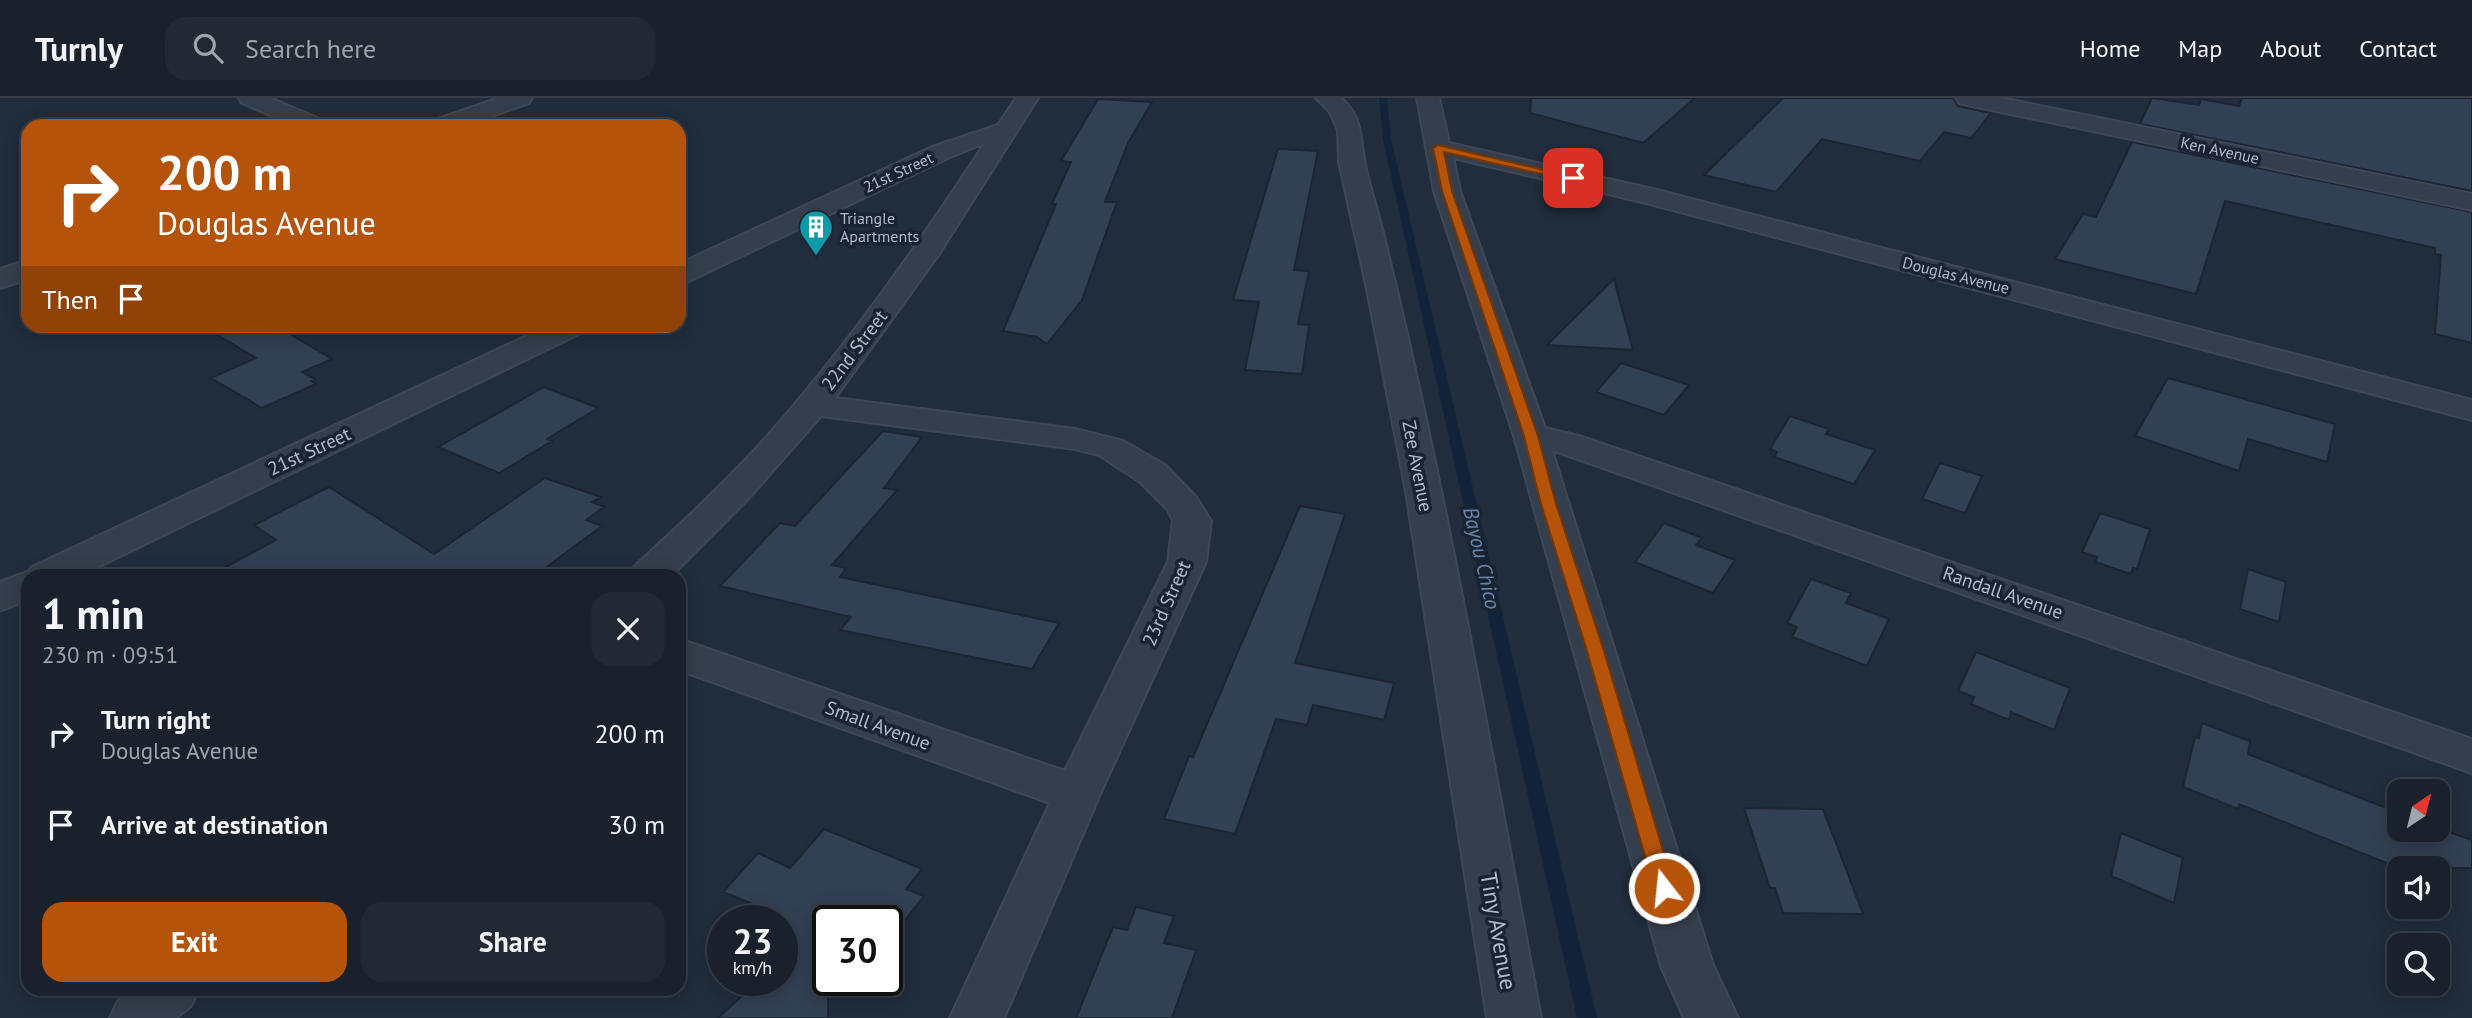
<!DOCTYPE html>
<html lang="en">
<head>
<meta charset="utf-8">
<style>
	:root { --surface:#19212d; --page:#222935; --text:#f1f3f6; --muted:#9fa3aa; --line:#373e49; --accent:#b45309 }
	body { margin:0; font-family:"PT Sans",sans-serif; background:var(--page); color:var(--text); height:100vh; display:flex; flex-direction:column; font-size:26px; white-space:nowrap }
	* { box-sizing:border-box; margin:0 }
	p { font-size:23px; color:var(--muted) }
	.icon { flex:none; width:38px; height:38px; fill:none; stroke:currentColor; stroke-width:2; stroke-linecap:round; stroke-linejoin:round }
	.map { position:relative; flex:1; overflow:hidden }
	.side { position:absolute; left:21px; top:471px; width:665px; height:427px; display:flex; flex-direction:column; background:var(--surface); border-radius:21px; box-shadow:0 4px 18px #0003,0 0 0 2px var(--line) }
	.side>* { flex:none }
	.banner { position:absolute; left:21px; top:21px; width:665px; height:214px; border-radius:21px; box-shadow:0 4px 18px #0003,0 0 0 2px var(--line); background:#b45309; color:#fff; overflow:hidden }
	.needle { width:46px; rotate:35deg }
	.buttons { position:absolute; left:2387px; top:681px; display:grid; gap:14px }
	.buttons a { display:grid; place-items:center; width:63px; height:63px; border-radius:14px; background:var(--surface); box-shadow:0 4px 18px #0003,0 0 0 2px var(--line); font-size:35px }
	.speed { position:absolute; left:707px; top:807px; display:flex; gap:14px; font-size:35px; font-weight:700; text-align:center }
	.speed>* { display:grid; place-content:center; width:91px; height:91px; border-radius:50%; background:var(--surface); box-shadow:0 4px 18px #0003,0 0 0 2px var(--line); line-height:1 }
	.speed small { font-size:18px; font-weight:400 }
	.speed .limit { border:4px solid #111; border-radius:10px; background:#fff; color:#111 }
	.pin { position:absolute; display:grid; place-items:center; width:60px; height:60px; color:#fff; margin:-30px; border-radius:14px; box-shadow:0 4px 10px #0006 }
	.me { position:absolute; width:77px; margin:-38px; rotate:344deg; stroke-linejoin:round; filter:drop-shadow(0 0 5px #0008) }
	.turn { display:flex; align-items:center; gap:24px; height:147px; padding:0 21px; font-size:32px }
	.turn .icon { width:91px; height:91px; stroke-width:2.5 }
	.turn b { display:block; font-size:49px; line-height:60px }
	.then { display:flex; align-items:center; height:66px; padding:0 21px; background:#0003; gap:14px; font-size:26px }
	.round { display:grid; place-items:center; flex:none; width:74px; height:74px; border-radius:21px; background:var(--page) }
	.headline { display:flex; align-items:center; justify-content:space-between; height:119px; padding:0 21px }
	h1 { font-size:42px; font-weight:800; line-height:52px }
	.button { display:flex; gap:14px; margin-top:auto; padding:14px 21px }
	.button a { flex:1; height:80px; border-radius:21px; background:var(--accent); color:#fff; font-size:28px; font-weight:800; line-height:80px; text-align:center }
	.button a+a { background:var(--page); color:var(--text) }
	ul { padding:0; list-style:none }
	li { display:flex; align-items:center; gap:21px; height:91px; padding:0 21px }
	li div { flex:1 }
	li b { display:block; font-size:26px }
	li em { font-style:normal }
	header { display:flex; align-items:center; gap:42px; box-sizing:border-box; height:98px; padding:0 35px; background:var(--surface); border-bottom:2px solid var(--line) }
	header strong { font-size:33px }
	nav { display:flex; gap:38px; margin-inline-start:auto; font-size:24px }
	.search { width:490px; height:63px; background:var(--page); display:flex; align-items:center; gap:18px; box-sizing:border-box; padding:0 24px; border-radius:21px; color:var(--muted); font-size:26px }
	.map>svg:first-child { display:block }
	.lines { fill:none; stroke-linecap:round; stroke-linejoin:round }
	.stream { fill:#13233a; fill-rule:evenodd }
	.building { fill:#324053; stroke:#1c2533; stroke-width:2 }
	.minor-casing { stroke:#3e4755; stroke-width:4 }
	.tertiary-casing { stroke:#3e4755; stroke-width:4 }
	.minor { fill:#353e4c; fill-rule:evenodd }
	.tertiary { fill:#353e4c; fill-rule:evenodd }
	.route { fill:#b45309; stroke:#753606; stroke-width:2 }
	.labels { text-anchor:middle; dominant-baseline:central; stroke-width:7; stroke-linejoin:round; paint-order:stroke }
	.far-street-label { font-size:16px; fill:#b0b9c8; stroke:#1a2331 }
	.far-poi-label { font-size:16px; fill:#b0b9c8; stroke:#1a2331; text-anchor:start }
	.street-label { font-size:19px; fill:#b0b9c8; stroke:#1a2331 }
	.water-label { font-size:21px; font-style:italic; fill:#6683aa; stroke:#1a2331 }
	.near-street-label { font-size:23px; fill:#b0b9c8; stroke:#1a2331 }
</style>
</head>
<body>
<header>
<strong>Turnly</strong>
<div class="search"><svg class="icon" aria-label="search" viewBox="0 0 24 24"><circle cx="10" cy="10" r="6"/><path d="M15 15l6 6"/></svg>Search here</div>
<nav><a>Home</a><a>Map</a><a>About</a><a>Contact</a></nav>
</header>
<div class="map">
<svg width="2472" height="920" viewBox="0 0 2472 920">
	<rect width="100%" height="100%" fill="#212c3c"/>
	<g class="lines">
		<path class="stream" d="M 1379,0 L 1387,0 L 1391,41 L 1597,920 L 1577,920 L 1383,41 Z"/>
	</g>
	<path class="building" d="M 1531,0 L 1695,0 L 1643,45 L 1530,15 Z
		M 1783,0 L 1953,0 L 1958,8 L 1991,15 L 1971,40 L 1944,34 L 1920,63 L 1822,41 L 1776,94 L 1704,77 Z
		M 2152,0 L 2199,7 L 2201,1 L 2239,8 L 2242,0 L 2472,0 L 2472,93 L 2140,26 Z
		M 1098,1 L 1152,4 L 1128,45 L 1105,104 L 1117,104 L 1082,202 L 1047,246 L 1037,239 L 1003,233 L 1056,106 L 1052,106 L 1071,64 L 1061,63 Z
		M 2132,44 L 2472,114 L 2472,245 L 2435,236 L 2441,157 L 2435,156 L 2435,150 L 2225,103 L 2196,196 L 2055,161 L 2083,116 L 2096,119 Z
		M 1278,51 L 1318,53 L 1294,172 L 1309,173 L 1298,226 L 1309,227 L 1302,276 L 1245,272 L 1259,204 L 1233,202 Z
		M 1614,181 L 1633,252 L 1547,247 Z
		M 202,228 L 276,228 L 332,261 L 302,274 L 315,281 L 311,283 L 316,286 L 262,310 L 211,280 L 256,260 Z
		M 1621,265 L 1689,287 L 1664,317 L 1596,294 Z
		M 2168,280 L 2335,326 L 2327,364 L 2248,341 L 2239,373 L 2135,338 Z
		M 544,289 L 598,310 L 547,341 L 552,343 L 499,375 L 438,349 Z
		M 1790,318 L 1829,331 L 1826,336 L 1875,352 L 1854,386 L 1774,359 L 1777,354 L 1770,351 Z
		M 883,333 L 922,339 L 884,390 L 897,392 L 832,467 L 846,470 L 840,479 L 1059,525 L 1032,571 L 840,532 L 851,519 L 720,488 L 780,425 L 795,428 Z
		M 1940,365 L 1982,378 L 1965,415 L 1922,401 Z
		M 545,380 L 601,399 L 592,404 L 604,409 L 586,422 L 602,428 L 534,478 L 209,478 L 276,442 L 254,427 L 329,389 L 434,456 Z
		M 1300,408 L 1345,416 L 1295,565 L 1394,585 L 1384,622 L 1313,607 L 1307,627 L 1276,621 L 1235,736 L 1164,721 L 1189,658 L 1193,659 Z
		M 2100,415 L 2150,431 L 2137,471 L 2133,470 L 2131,476 L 2095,464 L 2097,459 L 2082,454 Z
		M 1664,425 L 1702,440 L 1696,447 L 1735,462 L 1713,495 L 1635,464 Z
		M 2248,471 L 2286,484 L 2279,524 L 2240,511 Z
		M 1811,481 L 1851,495 L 1846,505 L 1889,521 L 1867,568 L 1792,539 L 1797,529 L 1787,525 Z
		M 1976,554 L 2070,590 L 2054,632 L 2011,614 L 2009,622 L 1971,606 L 1974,599 L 1958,593 Z
		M 2202,625 L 2250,643 L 2248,656 L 2399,715 L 2399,732 L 2438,730 L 2472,742 L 2472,770 L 2399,770 L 2239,706 L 2238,711 L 2183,689 L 2195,639 L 2199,640 Z
		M 1744,710 L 1823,711 L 1863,816 L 1783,815 L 1775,790 L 1770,790 Z
		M 824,731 L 922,771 L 906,791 L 924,798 L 892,839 L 887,837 L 887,822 L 856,822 L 828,810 L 828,920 L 718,920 L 759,882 L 782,882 L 782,818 L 723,794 L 758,755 L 790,770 Z
		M 2121,735 L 2183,760 L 2174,805 L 2111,778 Z
		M 1136,809 L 1174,818 L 1164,845 L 1196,852 L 1172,920 L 1076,920 L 1113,829 L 1127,832 Z"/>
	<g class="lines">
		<g class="minor-casing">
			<path id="minor" d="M 239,0 L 270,0 L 324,23 L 328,28 L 296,28 L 242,5 Z
				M 1016,0 L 1038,0 L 939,156 L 835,300 L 1075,331 L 1123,343 L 1165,367 L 1196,399 L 1211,423 L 1206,464 L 1100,696 L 1004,920 L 950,920 L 1050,705 L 679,572 L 679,541 L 1065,673 L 1168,464 L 1173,423 L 1168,412 L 1139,383 L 1099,357 L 1075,351 L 821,318 L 747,402 L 671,478 L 629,478 L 634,469 C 686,421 738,373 784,319 C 858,233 923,139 985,45 L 950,59 L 689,183 L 679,186 L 679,166 L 932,49 L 998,27 Z
				M 1316,0 L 1341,0 C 1363,19 1360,41 1365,67 C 1369,86 1375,104 1380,123 C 1446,386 1491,654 1541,920 L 1487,920 L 1406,393 L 1367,191 L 1339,64 L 1338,32 L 1330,14 Z
				M 1417,0 L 1439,0 L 1449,45 L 1657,92 L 2472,302 L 2472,322 L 1642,104 L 1453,60 L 1460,93 L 1545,330 L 1579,338 L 2472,641 L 2472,675 L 1552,352 L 1713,867 L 1738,920 L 1684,920 L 1661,868 L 1514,338 L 1434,93 Z
				M 1956,0 L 2001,0 L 2472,96 L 2472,112 L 1967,7 L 1959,5 Z
				M 548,228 L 587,228 L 583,234 L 79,478 L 28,478 L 28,502 L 0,513 L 0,484 L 29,473 L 32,469 Z
				M 133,891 L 199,891 L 191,908 L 176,920 L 110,920 L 118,903 Z"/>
		</g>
		<g class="tertiary-casing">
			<path id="tertiary" d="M 499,0 L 532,0 L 529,5 L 463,28 L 428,28 L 432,23 Z
				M 28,162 L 28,181 L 0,190 L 0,171 Z"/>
		</g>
		<use href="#minor" class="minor"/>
		<use href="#tertiary" class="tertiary"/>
	</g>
	<path class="route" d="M 1438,47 L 1578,80 L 1573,83 L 1444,54 L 1452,93 L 1538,338 L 1556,406 L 1604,553 L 1674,790 L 1671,796 L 1664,798 L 1657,796 L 1654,790 L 1587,553 L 1541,406 L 1524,338 L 1442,93 L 1433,50 Z"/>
	<defs>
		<g id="building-pin" transform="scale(1.75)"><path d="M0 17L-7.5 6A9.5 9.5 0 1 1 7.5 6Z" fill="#0f9aa8" stroke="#1a2331"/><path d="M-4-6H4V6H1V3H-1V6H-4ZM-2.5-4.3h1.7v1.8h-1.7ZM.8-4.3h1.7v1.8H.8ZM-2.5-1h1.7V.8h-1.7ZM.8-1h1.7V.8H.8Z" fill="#fff"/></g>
	</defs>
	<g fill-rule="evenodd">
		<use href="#building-pin" x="816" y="129"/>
	</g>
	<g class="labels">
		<g class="far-street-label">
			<text transform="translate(2220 52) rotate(12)">Ken Avenue</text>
			<text transform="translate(898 74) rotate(-25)">21st Street</text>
			<text transform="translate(1956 177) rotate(14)">Douglas Avenue</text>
		</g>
		<g class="far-poi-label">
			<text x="840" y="120">Triangle<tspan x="840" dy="18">Apartments</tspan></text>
		</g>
		<g class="street-label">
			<text transform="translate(854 252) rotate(-53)">22nd Street</text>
			<text transform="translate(309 353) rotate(-25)">21st Street</text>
			<text transform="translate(1418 368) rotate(79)">Zee Avenue</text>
			<text transform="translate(2003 494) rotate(19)">Randall Avenue</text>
			<text transform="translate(1166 505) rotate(-66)">23rd Street</text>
			<text transform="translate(878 627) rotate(20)">Small Avenue</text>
		</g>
		<g class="water-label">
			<text transform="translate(1482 460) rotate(77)">Bayou Chico</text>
		</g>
		<g class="near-street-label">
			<text transform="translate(1499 833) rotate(80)">Tiny Avenue</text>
		</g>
	</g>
</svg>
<div class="buttons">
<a><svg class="needle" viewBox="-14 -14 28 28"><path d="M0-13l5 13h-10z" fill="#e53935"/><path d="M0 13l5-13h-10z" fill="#9fa3aa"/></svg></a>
<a><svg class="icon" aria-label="sound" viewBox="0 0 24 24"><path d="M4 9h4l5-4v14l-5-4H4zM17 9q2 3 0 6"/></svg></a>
<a><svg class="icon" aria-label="search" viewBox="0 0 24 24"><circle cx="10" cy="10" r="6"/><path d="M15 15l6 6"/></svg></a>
</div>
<div class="speed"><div>23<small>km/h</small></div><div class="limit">30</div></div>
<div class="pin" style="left:1573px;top:80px;background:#d93025"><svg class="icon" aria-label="arrive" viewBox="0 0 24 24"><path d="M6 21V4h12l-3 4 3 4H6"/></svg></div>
<svg class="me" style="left:1664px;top:790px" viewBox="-20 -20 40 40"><circle r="17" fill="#b45309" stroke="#fff" stroke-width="3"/><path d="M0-11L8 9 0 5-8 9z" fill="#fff"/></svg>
<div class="banner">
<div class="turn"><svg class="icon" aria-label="right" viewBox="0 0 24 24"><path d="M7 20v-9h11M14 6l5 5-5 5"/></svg><div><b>200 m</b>Douglas Avenue</div></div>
<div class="then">Then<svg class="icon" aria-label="arrive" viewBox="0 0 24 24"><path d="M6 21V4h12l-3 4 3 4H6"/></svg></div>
</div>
<section class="side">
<div class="headline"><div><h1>1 min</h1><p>230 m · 09:51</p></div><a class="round"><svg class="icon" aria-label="close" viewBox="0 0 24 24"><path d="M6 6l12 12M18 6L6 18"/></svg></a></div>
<ul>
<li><svg class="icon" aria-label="right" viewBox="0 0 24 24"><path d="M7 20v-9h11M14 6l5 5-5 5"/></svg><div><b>Turn right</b><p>Douglas Avenue</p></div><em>200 m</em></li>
<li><svg class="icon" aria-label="arrive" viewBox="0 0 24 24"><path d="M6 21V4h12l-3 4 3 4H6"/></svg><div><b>Arrive at destination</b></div><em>30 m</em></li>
</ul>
<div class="button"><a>Exit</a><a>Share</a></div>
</section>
</div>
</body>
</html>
